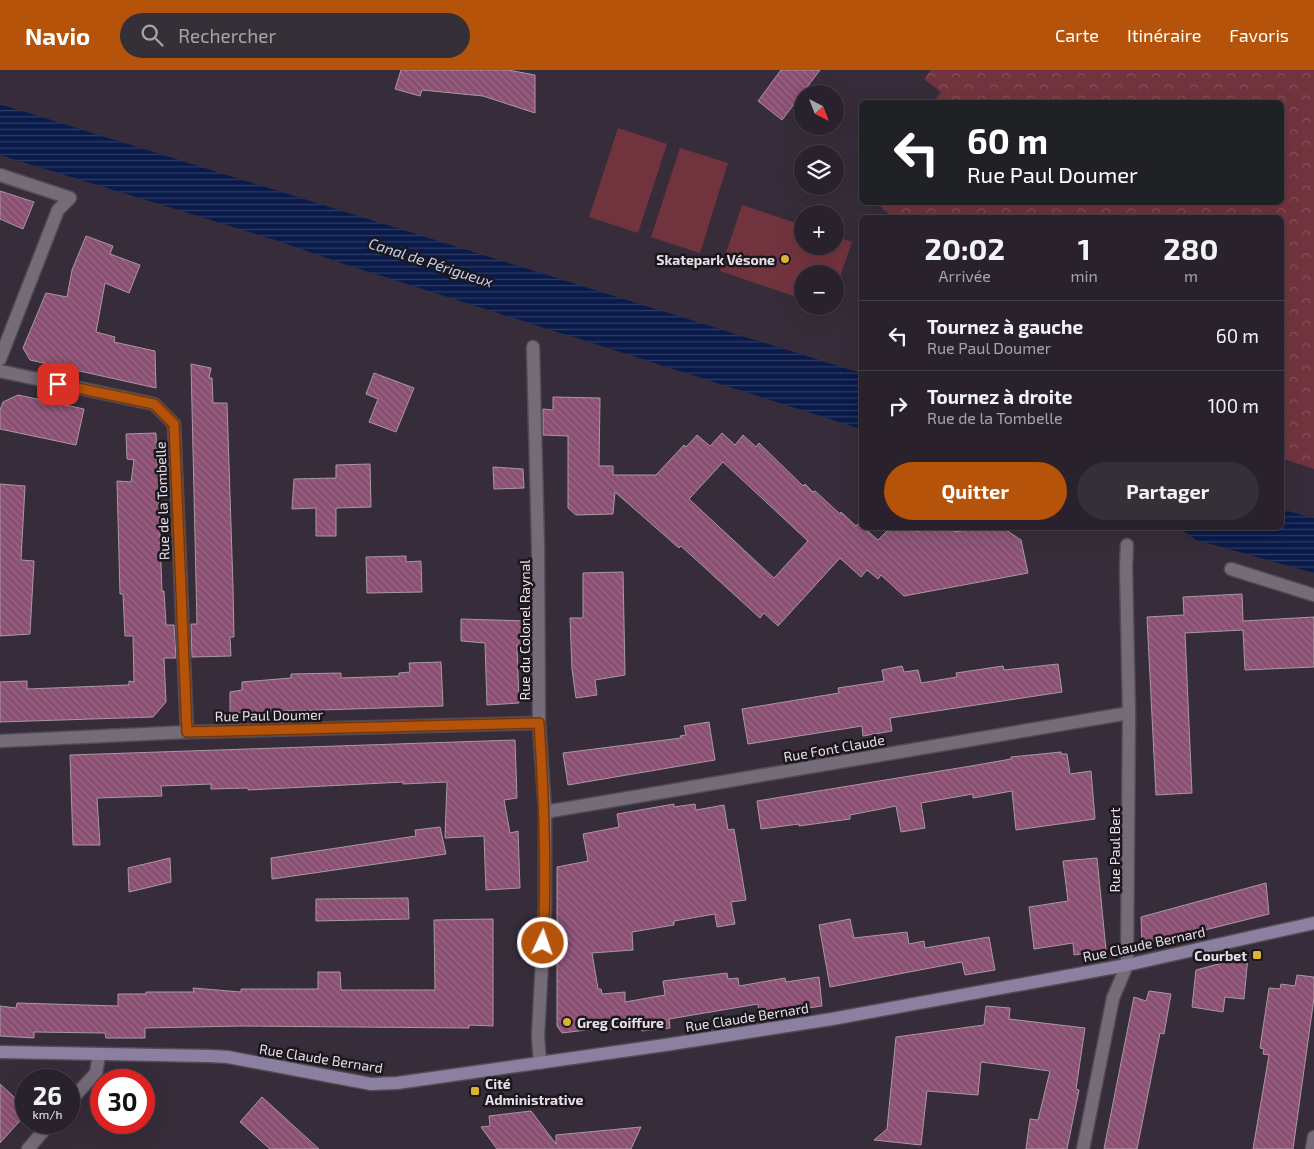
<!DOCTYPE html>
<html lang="fr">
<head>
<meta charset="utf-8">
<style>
	:root { --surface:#29222c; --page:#352f38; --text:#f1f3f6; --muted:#a5a4a9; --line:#453f48; --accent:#b45309 }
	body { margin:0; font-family:"Exo 2",sans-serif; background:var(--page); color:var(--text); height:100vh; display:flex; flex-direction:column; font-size:19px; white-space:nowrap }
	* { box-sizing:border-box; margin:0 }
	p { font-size:16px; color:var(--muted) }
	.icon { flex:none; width:28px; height:28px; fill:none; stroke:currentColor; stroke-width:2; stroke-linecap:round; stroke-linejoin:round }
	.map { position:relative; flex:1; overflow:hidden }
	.panel { position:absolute; left:859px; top:145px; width:425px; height:315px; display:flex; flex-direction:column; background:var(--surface); border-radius:8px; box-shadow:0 5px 20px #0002,0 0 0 1px var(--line) }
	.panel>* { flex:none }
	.banner { position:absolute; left:859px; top:30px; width:425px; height:105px; border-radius:8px; box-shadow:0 5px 20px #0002,0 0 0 1px var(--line); background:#202124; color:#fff; overflow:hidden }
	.needle { width:32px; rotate:138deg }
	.buttons { position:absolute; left:794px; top:15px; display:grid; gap:10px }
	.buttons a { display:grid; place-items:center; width:50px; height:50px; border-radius:50%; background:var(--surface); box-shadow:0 5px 20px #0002,0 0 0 1px var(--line); font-size:25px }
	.speed { position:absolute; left:15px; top:999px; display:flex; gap:10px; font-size:25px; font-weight:700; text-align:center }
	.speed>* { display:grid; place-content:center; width:65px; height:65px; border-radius:50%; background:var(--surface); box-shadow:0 5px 20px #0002,0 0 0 1px var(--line); line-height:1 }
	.speed small { font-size:12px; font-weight:400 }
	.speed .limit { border:8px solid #d22; background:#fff; color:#111 }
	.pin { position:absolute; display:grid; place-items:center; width:42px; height:42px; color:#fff; margin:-21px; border-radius:10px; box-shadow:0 2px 8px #0006 }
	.me { position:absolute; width:55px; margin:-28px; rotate:3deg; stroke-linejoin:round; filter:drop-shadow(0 0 4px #0008) }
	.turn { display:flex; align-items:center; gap:18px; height:105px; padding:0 25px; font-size:22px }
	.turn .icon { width:65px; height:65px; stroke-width:2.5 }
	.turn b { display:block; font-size:35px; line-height:42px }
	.eta { display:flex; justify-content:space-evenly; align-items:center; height:85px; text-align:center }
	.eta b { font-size:30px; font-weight:700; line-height:35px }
	.button { display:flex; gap:10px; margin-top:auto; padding:10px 25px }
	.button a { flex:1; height:58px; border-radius:30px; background:var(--accent); color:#fff; font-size:20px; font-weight:700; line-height:58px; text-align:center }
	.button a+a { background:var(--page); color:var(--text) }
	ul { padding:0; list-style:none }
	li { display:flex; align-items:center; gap:15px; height:70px; padding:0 25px; border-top:1px solid var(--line) }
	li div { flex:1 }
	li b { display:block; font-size:19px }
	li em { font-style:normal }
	header { display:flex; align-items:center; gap:30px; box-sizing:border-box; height:70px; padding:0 25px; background:var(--accent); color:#fff }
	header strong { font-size:24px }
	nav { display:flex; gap:28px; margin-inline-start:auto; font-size:18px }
	.search { width:350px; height:45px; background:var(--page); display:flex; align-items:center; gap:12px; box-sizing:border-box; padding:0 18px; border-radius:28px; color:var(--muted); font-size:19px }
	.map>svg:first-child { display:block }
	.park { fill:url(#park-crowns) }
	.pitch { fill:#71343e }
	.water { fill:url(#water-rules) }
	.building { fill:url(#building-back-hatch); stroke:#aa98a2; fill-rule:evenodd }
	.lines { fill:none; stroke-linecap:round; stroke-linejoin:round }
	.street-casing { stroke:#524a55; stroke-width:15 }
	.secondary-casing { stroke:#524a55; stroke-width:15 }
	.street { stroke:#766b79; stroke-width:12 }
	.secondary { stroke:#8b80a0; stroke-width:12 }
	.route-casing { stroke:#753606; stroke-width:12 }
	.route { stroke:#b45309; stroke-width:9 }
	.poi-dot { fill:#dab333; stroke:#1c171d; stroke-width:2 }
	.labels { text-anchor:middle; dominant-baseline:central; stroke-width:5; stroke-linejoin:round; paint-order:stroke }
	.poi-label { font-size:14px; font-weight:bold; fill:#e6e0e8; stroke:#1c171d; text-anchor:end }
	.street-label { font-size:14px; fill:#e6e0e8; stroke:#1c171d }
	.water-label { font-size:15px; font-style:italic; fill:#c4d3f4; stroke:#1c171d }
</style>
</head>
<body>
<header>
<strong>Navio</strong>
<div class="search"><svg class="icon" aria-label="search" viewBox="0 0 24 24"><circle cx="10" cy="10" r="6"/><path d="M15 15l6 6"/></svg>Rechercher</div>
<nav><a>Carte</a><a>Itinéraire</a><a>Favoris</a></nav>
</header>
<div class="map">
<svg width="1314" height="1079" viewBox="0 0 1314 1079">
	<defs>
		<pattern id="park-crowns" width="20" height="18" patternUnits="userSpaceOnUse" patternTransform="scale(1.25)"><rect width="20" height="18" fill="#71343e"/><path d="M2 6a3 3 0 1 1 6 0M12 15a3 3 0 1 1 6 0" fill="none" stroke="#85515a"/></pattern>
		<pattern id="water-rules" width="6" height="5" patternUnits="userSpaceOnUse" patternTransform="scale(1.25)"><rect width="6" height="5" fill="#0a1b4b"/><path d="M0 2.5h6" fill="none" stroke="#2e3c65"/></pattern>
		<pattern id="building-back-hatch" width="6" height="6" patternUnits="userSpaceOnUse" patternTransform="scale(1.25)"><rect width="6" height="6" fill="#8a4f72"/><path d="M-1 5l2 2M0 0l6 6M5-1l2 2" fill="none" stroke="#9a6886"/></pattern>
	</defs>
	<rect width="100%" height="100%" fill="#372d3a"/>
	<path class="park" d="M 931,0 L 1314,0 L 1314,399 L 1281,388 L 1281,148 L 893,148 L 877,133 L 1281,132 L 1281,32 L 934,32 L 941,22 L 924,9 Z"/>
	<path class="pitch" d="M 618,58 L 667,74 L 638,163 L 589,147 Z
		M 680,78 L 728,93 L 700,183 L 651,167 Z
		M 742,135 L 802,155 L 802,176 L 835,176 L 835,166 L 852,172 L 835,221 L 835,204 L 802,204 L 802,229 L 720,201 Z"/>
	<path class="water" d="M 0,34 L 861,303 L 861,359 L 344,194 L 272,169 L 0,85 Z
		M 1281,439 L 1314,448 L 1314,503 L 1196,470 L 1179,458 L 1281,458 Z"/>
	<path class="building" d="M 401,0 L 508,0 L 535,5 L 535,43 L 483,26 L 422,20 L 420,26 L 395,19 Z
		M 781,0 L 820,0 L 782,50 L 758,31 Z
		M 0,121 L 34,132 L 23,159 L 0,149 Z
		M 86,166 L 113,176 L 110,184 L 140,195 L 129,223 L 105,213 L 96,262 L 115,267 L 114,272 L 155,281 L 156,318 L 30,290 L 23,278 L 46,223 L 67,227 L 72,200 Z
		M 191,294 L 211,298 L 209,308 L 212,308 L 213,333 L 227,333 L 233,517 L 234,567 L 230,567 L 231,586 L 192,587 L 191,554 L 197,554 Z
		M 374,303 L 414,318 L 396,362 L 369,352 L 378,329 L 366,324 Z
		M 18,325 L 84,339 L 76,375 L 0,359 L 0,340 L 3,332 Z
		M 553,327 L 600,328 L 599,396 L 613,396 L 613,405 L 656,405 L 684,375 L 686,377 L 697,365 L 710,376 L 722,363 L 735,375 L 743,365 L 756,377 L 759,373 L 803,416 L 805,414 L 813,422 L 815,421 L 840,444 L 841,442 L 856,456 L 859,453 L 861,458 L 864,458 L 878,470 L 890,458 L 914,458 L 915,461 L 953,458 L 954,462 L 979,458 L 1003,458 L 1021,470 L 1028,503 L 904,526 L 881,505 L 878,509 L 867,500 L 861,507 L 840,488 L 778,556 L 764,543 L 760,548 L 681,476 L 679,478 L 615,422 L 613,444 L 576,445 L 568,438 L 568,366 L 543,365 L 543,339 L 553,340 ZM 723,392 L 808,471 L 774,508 L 689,429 Z
		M 156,363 L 162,521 L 164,521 L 166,555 L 174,555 L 176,588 L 164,588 L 166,632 L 153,647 L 0,652 L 0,612 L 27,611 L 27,619 L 129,615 L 129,611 L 134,612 L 133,566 L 125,566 L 123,524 L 120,524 L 117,411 L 131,412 L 134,390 L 127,389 L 126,364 Z
		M 370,394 L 371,437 L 336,438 L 336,466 L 316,466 L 316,438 L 292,439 L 294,409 L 336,408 L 336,395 Z
		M 493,397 L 523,399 L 524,418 L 494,419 Z
		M 0,414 L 25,416 L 21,490 L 34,491 L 30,564 L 0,566 Z
		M 406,486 L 406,492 L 421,491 L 422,522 L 367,523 L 366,487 Z
		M 623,502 L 625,605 L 595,610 L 597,625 L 576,628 L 572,599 L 570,548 L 583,548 L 583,503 Z
		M 1242,524 L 1243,551 L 1314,547 L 1314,597 L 1245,600 L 1243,560 L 1185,563 L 1192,723 L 1156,725 L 1147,547 L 1184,545 L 1183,527 Z
		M 461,549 L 528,551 L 528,576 L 517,575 L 519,633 L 487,635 L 485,573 L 461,571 Z
		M 441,592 L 443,636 L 230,643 L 230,622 L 242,620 L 242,612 L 291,608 L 291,604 L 341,603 L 341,608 L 399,606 L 399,603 L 410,602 L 409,593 Z
		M 1058,594 L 1062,622 L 890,648 L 892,661 L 863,666 L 862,656 L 748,674 L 742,639 L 839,623 L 838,618 L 884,611 L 882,600 L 902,596 L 904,602 L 918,600 L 921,613 L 957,607 L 956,603 L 1003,596 L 1004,600 Z
		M 709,652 L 715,690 L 568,715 L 563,683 L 681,668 L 680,666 L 686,665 L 684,656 Z
		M 515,670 L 517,728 L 504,730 L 510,763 L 518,761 L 520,818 L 486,820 L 484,766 L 445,768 L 447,712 L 403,714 L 403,712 L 248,720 L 248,718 L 211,719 L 211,714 L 161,716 L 162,726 L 97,728 L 100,775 L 73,775 L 70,685 Z
		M 1061,682 L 1061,684 L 1067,684 L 1070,704 L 1091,701 L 1095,749 L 1016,760 L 1012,721 L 973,728 L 973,724 L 921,733 L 925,758 L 901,762 L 896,736 L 850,745 L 850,749 L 799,756 L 799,754 L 761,759 L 757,731 L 971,696 L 1011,689 L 1011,687 Z
		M 674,734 L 674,737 L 695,734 L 696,740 L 724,735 L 728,760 L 734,759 L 746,830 L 731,832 L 735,854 L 717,857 L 715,844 L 674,851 L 674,855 L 632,862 L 633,880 L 592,883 L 598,919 L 601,919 L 602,924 L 625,922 L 625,932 L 665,925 L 663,911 L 727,903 L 728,909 L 738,908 L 739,916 L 785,908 L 786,912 L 819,907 L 822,936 L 787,941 L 787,938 L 759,943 L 758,934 L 669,949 L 670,958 L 642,961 L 641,956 L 604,960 L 603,958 L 562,963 L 557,956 L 557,797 L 588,791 L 583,764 L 619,757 L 617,744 Z
		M 440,757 L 446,784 L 272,809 L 271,788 L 416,766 L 415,760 Z
		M 170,788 L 171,812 L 129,822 L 128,798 Z
		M 1097,788 L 1106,880 L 1074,885 L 1073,873 L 1034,879 L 1029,837 L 1068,831 L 1063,791 Z
		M 1266,813 L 1269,844 L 1173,868 L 1142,873 L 1141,847 Z
		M 408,828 L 409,849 L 316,851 L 316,829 Z
		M 493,849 L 493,956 L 469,955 L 469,958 L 241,956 L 145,958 L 145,968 L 106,968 L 105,963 L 34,962 L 34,968 L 0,966 L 0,936 L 16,938 L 17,933 L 118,936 L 118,924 L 146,924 L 146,922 L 194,922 L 193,918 L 241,922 L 241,919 L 318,919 L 318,902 L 340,902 L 341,920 L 435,920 L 434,850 Z
		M 850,849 L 854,868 L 907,862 L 909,874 L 924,871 L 925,878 L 989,867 L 995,900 L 965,905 L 962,892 L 830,917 L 819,855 Z
		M 1248,886 L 1244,929 L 1225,927 L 1223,942 L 1192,937 L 1196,900 Z
		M 1297,905 L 1314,907 L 1314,928 L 1293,1079 L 1253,1079 L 1269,985 L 1263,984 L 1264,979 L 1260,978 L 1269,918 L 1280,919 L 1281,914 L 1295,916 Z
		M 1149,921 L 1171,924 L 1164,964 L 1160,963 L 1137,1079 L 1104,1079 L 1134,927 L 1146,931 Z
		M 986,936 L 1010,938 L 1009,949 L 1085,958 L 1076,1019 L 1079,1020 L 1067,1079 L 1026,1079 L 1030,1049 L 1038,1050 L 1050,1001 L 981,992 L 978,1025 L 927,1021 L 921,1075 L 874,1070 L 887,1059 L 896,967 L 984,955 Z
		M 0,1014 L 26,1038 L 26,1044 L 0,1073 Z
		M 262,1027 L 319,1079 L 270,1079 L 240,1052 Z
		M 531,1041 L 556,1074 L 556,1065 L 641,1057 L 631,1079 L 497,1079 L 481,1057 L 490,1056 L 489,1046 Z"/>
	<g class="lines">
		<g class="street-casing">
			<path id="street" d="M 0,105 L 70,128 L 58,140 L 0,289
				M 533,277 L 538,476 L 539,653 L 545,742 L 545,836 L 538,966 L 540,993
				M 0,301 L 154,334 L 174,354 L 187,662
				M 1231,499 L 1314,525
				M 0,671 L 187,662 L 539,653
				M 545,742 L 1129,643
				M 69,1032 L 96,1003 L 99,985
				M 28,1079 L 51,1052
				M 1083,1079 L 1113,928 L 1127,895 L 1129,643 L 1126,497 L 1127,475
				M 1312,1079 L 1314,1067"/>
		</g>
		<g class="secondary-casing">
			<path id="secondary" d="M 0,982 L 209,986 L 228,987 L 371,1014 L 397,1013 L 665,975 L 832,949 L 1127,895 L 1314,853"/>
		</g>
		<use href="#street" class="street"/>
		<use href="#secondary" class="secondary"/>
	</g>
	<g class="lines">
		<g class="route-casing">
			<path id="route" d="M 58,314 L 154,334 L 174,354 L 187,662 L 539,653 C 544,727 547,800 543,873"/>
		</g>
		<use href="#route" class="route"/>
	</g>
	<g class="poi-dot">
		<circle cx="785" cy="189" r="5"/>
		<rect x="1252" y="880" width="10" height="10" rx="2.5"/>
		<circle cx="567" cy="952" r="5"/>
		<rect x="470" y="1016" width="10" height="10" rx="2.5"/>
	</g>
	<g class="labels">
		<g class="poi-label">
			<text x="775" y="189">Skatepark Vésone</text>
			<text x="1247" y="885">Courbet</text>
			<text x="577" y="952" text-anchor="start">Greg Coiffure</text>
			<text x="485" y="1013" text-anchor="start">Cité<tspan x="485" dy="16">Administrative</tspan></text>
		</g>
		<g class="street-label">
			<text transform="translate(162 431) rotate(-92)">Rue de la Tombelle</text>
			<text transform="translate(524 560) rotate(-90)">Rue du Colonel Raynal</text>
			<text transform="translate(269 645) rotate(-1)">Rue Paul Doumer</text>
			<text transform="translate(834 678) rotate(-10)">Rue Font Claude</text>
			<text transform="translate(1114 780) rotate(-90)">Rue Paul Bert</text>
			<text transform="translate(1144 874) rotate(-12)">Rue Claude Bernard</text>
			<text transform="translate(747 947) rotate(-9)">Rue Claude Bernard</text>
			<text transform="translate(321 988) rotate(9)">Rue Claude Bernard</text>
		</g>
		<g class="water-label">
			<text transform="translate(431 192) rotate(18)">Canal de Périgueux</text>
		</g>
	</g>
</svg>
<div class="buttons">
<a><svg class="needle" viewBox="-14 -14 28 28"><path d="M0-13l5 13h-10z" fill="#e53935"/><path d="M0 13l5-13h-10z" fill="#a5a4a9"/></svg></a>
<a><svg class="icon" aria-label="layers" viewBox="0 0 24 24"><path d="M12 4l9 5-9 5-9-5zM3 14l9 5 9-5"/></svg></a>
<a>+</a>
<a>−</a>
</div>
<div class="speed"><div>26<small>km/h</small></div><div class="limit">30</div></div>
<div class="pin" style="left:58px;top:314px;background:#d93025"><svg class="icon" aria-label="arrive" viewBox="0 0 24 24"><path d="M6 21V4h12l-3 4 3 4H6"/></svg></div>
<svg class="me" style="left:543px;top:873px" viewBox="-20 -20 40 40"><circle r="17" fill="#b45309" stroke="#fff" stroke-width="3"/><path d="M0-11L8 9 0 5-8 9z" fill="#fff"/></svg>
<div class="banner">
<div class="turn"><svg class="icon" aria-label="left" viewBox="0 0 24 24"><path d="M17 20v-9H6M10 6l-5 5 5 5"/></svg><div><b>60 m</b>Rue Paul Doumer</div></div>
</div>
<section class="panel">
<div class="eta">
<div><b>20:02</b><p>Arrivée</p></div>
<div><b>1</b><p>min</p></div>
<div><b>280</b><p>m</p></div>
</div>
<ul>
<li><svg class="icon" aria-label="left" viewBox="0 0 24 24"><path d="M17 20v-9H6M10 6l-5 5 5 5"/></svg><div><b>Tournez à gauche</b><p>Rue Paul Doumer</p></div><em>60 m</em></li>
<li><svg class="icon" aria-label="right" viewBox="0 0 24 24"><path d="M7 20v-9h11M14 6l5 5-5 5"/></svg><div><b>Tournez à droite</b><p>Rue de la Tombelle</p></div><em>100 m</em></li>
</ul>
<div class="button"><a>Quitter</a><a>Partager</a></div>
</section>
</div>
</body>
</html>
